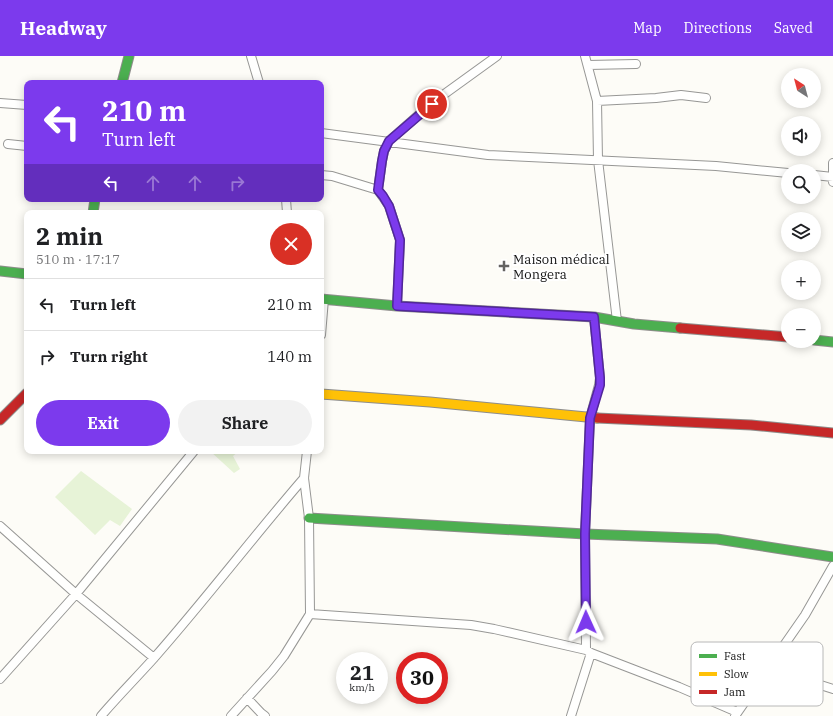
<!DOCTYPE html>
<html lang="en">
<head>
<meta charset="utf-8">
<style>
	:root { --surface:#fff; --page:#f2f2f2; --text:#202124; --muted:#757577; --line:#e0e0e0; --accent:#7c3aed }
	body { margin:0; font-family:"IBM Plex Serif",serif; background:var(--page); color:var(--text); height:100vh; display:flex; flex-direction:column; font-size:15px; white-space:nowrap }
	* { box-sizing:border-box; margin:0 }
	p { font-size:13px; color:var(--muted) }
	.icon { flex:none; width:22px; height:22px; fill:none; stroke:currentColor; stroke-width:2; stroke-linecap:round; stroke-linejoin:round }
	.map { position:relative; flex:1; overflow:hidden }
	.panel { position:absolute; left:24px; top:154px; width:300px; height:244px; display:flex; flex-direction:column; background:var(--surface); border-radius:8px; box-shadow:0 2px 10px #0003 }
	.panel>* { flex:none }
	.banner { position:absolute; left:24px; top:24px; width:300px; height:122px; border-radius:8px; box-shadow:0 2px 10px #0003; background:#7c3aed; color:#fff; overflow:hidden }
	.needle { width:26px; rotate:324deg }
	.buttons { position:absolute; left:781px; top:12px; display:grid; gap:8px }
	.buttons a { display:grid; place-items:center; width:40px; height:40px; border-radius:50%; background:var(--surface); box-shadow:0 2px 10px #0003; font-size:20px }
	.speed { position:absolute; left:336px; top:596px; display:flex; gap:8px; font-size:20px; font-weight:700; text-align:center }
	.speed>* { display:grid; place-content:center; width:52px; height:52px; border-radius:50%; background:var(--surface); box-shadow:0 2px 10px #0003; line-height:1 }
	.speed small { font-size:10px; font-weight:400 }
	.speed .limit { border:6px solid #d22; background:#fff; color:#111 }
	.pin { position:absolute; display:grid; place-items:center; width:34px; height:34px; color:#fff; margin:-17px; border:2px solid #fff; border-radius:50%; box-shadow:0 1px 4px #0007 }
	.me { position:absolute; width:44px; margin:-22px; rotate:359deg; stroke-linejoin:round; filter:drop-shadow(0 0 3px #0008) }
	.turn { display:flex; align-items:center; gap:14px; height:84px; padding:0 12px; font-size:18px }
	.turn .icon { width:52px; height:52px; stroke-width:2.5 }
	.turn b { display:block; font-size:28px; line-height:34px }
	.lanes { display:flex; align-items:center; height:38px; padding:0 12px; background:#0003; justify-content:center; gap:20px; direction:ltr }
	.lanes .off { opacity:.35 }
	.round { display:grid; place-items:center; flex:none; width:42px; height:42px; border-radius:21px; background:var(--page) }
	.summary { display:flex; align-items:center; justify-content:space-between; height:68px; padding:0 12px }
	h1 { font-size:24px; font-weight:700; line-height:30px }
	.cta { display:flex; gap:8px; margin-top:auto; padding:8px 12px }
	.cta a { flex:1; height:46px; border-radius:24px; background:var(--accent); color:#fff; font-size:16px; font-weight:700; line-height:46px; text-align:center }
	.cta a+a { background:var(--page); color:var(--text) }
	ul { padding:0; list-style:none }
	li { display:flex; align-items:center; gap:12px; height:52px; padding:0 12px; border-top:1px solid var(--line) }
	li div { flex:1 }
	li b { display:block; font-size:15px }
	li em { font-style:normal }
	header { display:flex; align-items:center; gap:24px; box-sizing:border-box; height:56px; padding:0 20px; background:var(--accent); color:#fff }
	header strong { font-size:19px }
	nav { display:flex; gap:22px; margin-inline-start:auto; font-size:14px }
	.map>svg:first-child { display:block }
	.green { fill:#e7f3d7 }
	.lines { fill:none; stroke-linecap:round; stroke-linejoin:round }
	.street-casing { stroke:#979795; stroke-width:10 }
	.fast-casing { stroke:#8e8d8b; stroke-width:11 }
	.slow-casing { stroke:#8e8d8b; stroke-width:11 }
	.jam-casing { stroke:#8e8d8b; stroke-width:11 }
	.street { stroke:#fffffe; stroke-width:8 }
	.fast { stroke:#4caf50; stroke-width:9 }
	.slow { stroke:#ffc107; stroke-width:9 }
	.jam { stroke:#c62828; stroke-width:9 }
	.route-casing { stroke:#51269a; stroke-width:10 }
	.route { stroke:#7c3aed; stroke-width:7 }
	.poi-dot { fill:#646362; stroke:#fff; stroke-width:1.5 }
	.labels { text-anchor:middle; dominant-baseline:central; stroke-width:4; stroke-linejoin:round; paint-order:stroke }
	.poi-label { font-size:13px; fill:#111; stroke:#fff; text-anchor:start }
	.key { fill:#fff; stroke:#b8b8b8; stroke-width:1 }
	.key-label { font-size:11px; fill:#111 }
</style>
</head>
<body>
<header>
<strong>Headway</strong>
<nav><a>Map</a><a>Directions</a><a>Saved</a></nav>
</header>
<div class="map">
<svg width="833" height="660" viewBox="0 0 833 660">
	<rect width="100%" height="100%" fill="#fdfcf7"/>
	<path class="green" d="M 210,395 L 239,395 L 233,400 L 240,413 L 234,417 Z
		M 81,415 L 132,453 L 120,470 L 110,464 L 95,479 L 55,441 Z"/>
	<g class="lines">
		<g class="street-casing">
			<path id="street" d="M 251,0 L 259,27
				M 585,0 L 597,45 L 598,104 L 617,265
				M 588,9 L 636,8
				M 597,45 L 656,42 L 681,39 L 706,42
				M 0,47 L 27,49
				M 321,77 L 488,99 L 716,110 L 788,117
				M 8,88 L 27,90
				M 833,107 L 833,126
				M 321,119 L 332,120 L 378,134 L 383,141 L 389,150 L 400,184 L 397,250
				M 814,119 L 833,121
				M 378,134 L 382,105 L 384,95 L 389,85 L 432,47 L 497,0
				M 286,143 L 287,157
				M 321,279 L 324,243
				M 0,470 L 76,538 L 154,602
				M 310,558 L 471,569 L 494,573 L 586,594 L 591,597 L 679,631 L 737,656
				M 586,594 L 585,478 L 590,362 L 599,329 L 600,322 L 594,261
				M 767,612 L 833,633
				M 0,623 L 76,538 L 194,395
				M 247,642 L 261,657 L 265,660
				M 101,660 C 118,640 137,621 154,602 C 206,543 253,481 304,422
				M 231,660 L 272,615 L 284,600 L 310,558 L 309,462 L 304,422 L 307,395
				M 571,660 L 591,597
				M 735,660 L 805,559 L 833,510"/>
		</g>
		<g class="fast-casing">
			<path id="fast" d="M 122,27 L 129,0
				M 93,157 L 95,143
				M 0,215 L 27,218
				M 321,243 L 397,250 L 594,261 L 634,268 L 680,272
				M 814,284 L 833,286
				M 309,462 L 585,478 L 717,483 L 833,501"/>
		</g>
		<g class="slow-casing">
			<path id="slow" d="M 321,338 L 430,346 L 597,362"/>
		</g>
		<g class="jam-casing">
			<path id="jam" d="M 680,272 L 788,281
				M 597,362 L 751,369 L 833,377
				M 0,364 L 27,337"/>
		</g>
		<use href="#street" class="street"/>
		<use href="#fast" class="fast"/>
		<use href="#slow" class="slow"/>
		<use href="#jam" class="jam"/>
	</g>
	<g class="lines">
		<g class="route-casing">
			<path id="route" d="M 432,48 L 389,85 L 384,95 L 382,105 L 378,134 L 383,140 L 389,150 L 400,184 L 397,250 L 594,261 L 600,322 L 600,329 L 590,362 L 585,478 L 586,566"/>
		</g>
		<use href="#route" class="route"/>
	</g>
	<path class="poi-dot" d="M502 204h4v4h4v4h-4v4h-4v-4h-4v-4h4z"/>
	<g class="labels">
		<g class="poi-label">
			<text x="513" y="203">Maison médical<tspan x="513" dy="15">Mongera</tspan></text>
		</g>
	</g>
	<rect x="691" y="586" width="132" height="64" rx="6" class="key"/>
	<rect x="699" y="598" width="18" height="4" fill="#4caf50"/>
	<rect x="699" y="616" width="18" height="4" fill="#ffc107"/>
	<rect x="699" y="634" width="18" height="4" fill="#c62828"/>
	<g class="key-label">
		<text x="724" y="604">Fast</text>
		<text x="724" y="622">Slow</text>
		<text x="724" y="640">Jam</text>
	</g>
</svg>
<div class="buttons">
<a><svg class="needle" viewBox="-14 -14 28 28"><path d="M0-13l5 13h-10z" fill="#e53935"/><path d="M0 13l5-13h-10z" fill="#757577"/></svg></a>
<a><svg class="icon" aria-label="sound" viewBox="0 0 24 24"><path d="M4 9h4l5-4v14l-5-4H4zM17 9q2 3 0 6"/></svg></a>
<a><svg class="icon" aria-label="search" viewBox="0 0 24 24"><circle cx="10" cy="10" r="6"/><path d="M15 15l6 6"/></svg></a>
<a><svg class="icon" aria-label="layers" viewBox="0 0 24 24"><path d="M12 4l9 5-9 5-9-5zM3 14l9 5 9-5"/></svg></a>
<a>+</a>
<a>−</a>
</div>
<div class="speed"><div>21<small>km/h</small></div><div class="limit">30</div></div>
<div class="pin" style="left:432px;top:48px;background:#d93025"><svg class="icon" aria-label="arrive" viewBox="0 0 24 24"><path d="M6 21V4h12l-3 4 3 4H6"/></svg></div>
<svg class="me" style="left:586px;top:566px" viewBox="-20 -20 40 40"><path d="M0-17L14 15 0 8-14 15z" fill="#7c3aed" stroke="#fff" stroke-width="4"/></svg>
<div class="banner">
<div class="turn"><svg class="icon" aria-label="left" viewBox="0 0 24 24"><path d="M17 20v-9H6M10 6l-5 5 5 5"/></svg><div><b>210 m</b>Turn left</div></div>
<div class="lanes"><svg class="icon" aria-label="left" viewBox="0 0 24 24"><path d="M17 20v-9H6M10 6l-5 5 5 5"/></svg><svg class="icon off" aria-label="ahead" viewBox="0 0 24 24"><path d="M12 20V5M6 11l6-6 6 6"/></svg><svg class="icon off" aria-label="ahead" viewBox="0 0 24 24"><path d="M12 20V5M6 11l6-6 6 6"/></svg><svg class="icon off" aria-label="right" viewBox="0 0 24 24"><path d="M7 20v-9h11M14 6l5 5-5 5"/></svg></div>
</div>
<section class="panel">
<div class="summary"><div><h1>2 min</h1><p>510 m · 17:17</p></div><a class="round" style="background:#d93025;color:#fff"><svg class="icon" aria-label="close" viewBox="0 0 24 24"><path d="M6 6l12 12M18 6L6 18"/></svg></a></div>
<ul>
<li><svg class="icon" aria-label="left" viewBox="0 0 24 24"><path d="M17 20v-9H6M10 6l-5 5 5 5"/></svg><div><b>Turn left</b></div><em>210 m</em></li>
<li><svg class="icon" aria-label="right" viewBox="0 0 24 24"><path d="M7 20v-9h11M14 6l5 5-5 5"/></svg><div><b>Turn right</b></div><em>140 m</em></li>
</ul>
<div class="cta"><a>Exit</a><a>Share</a></div>
</section>
</div>
</body>
</html>
